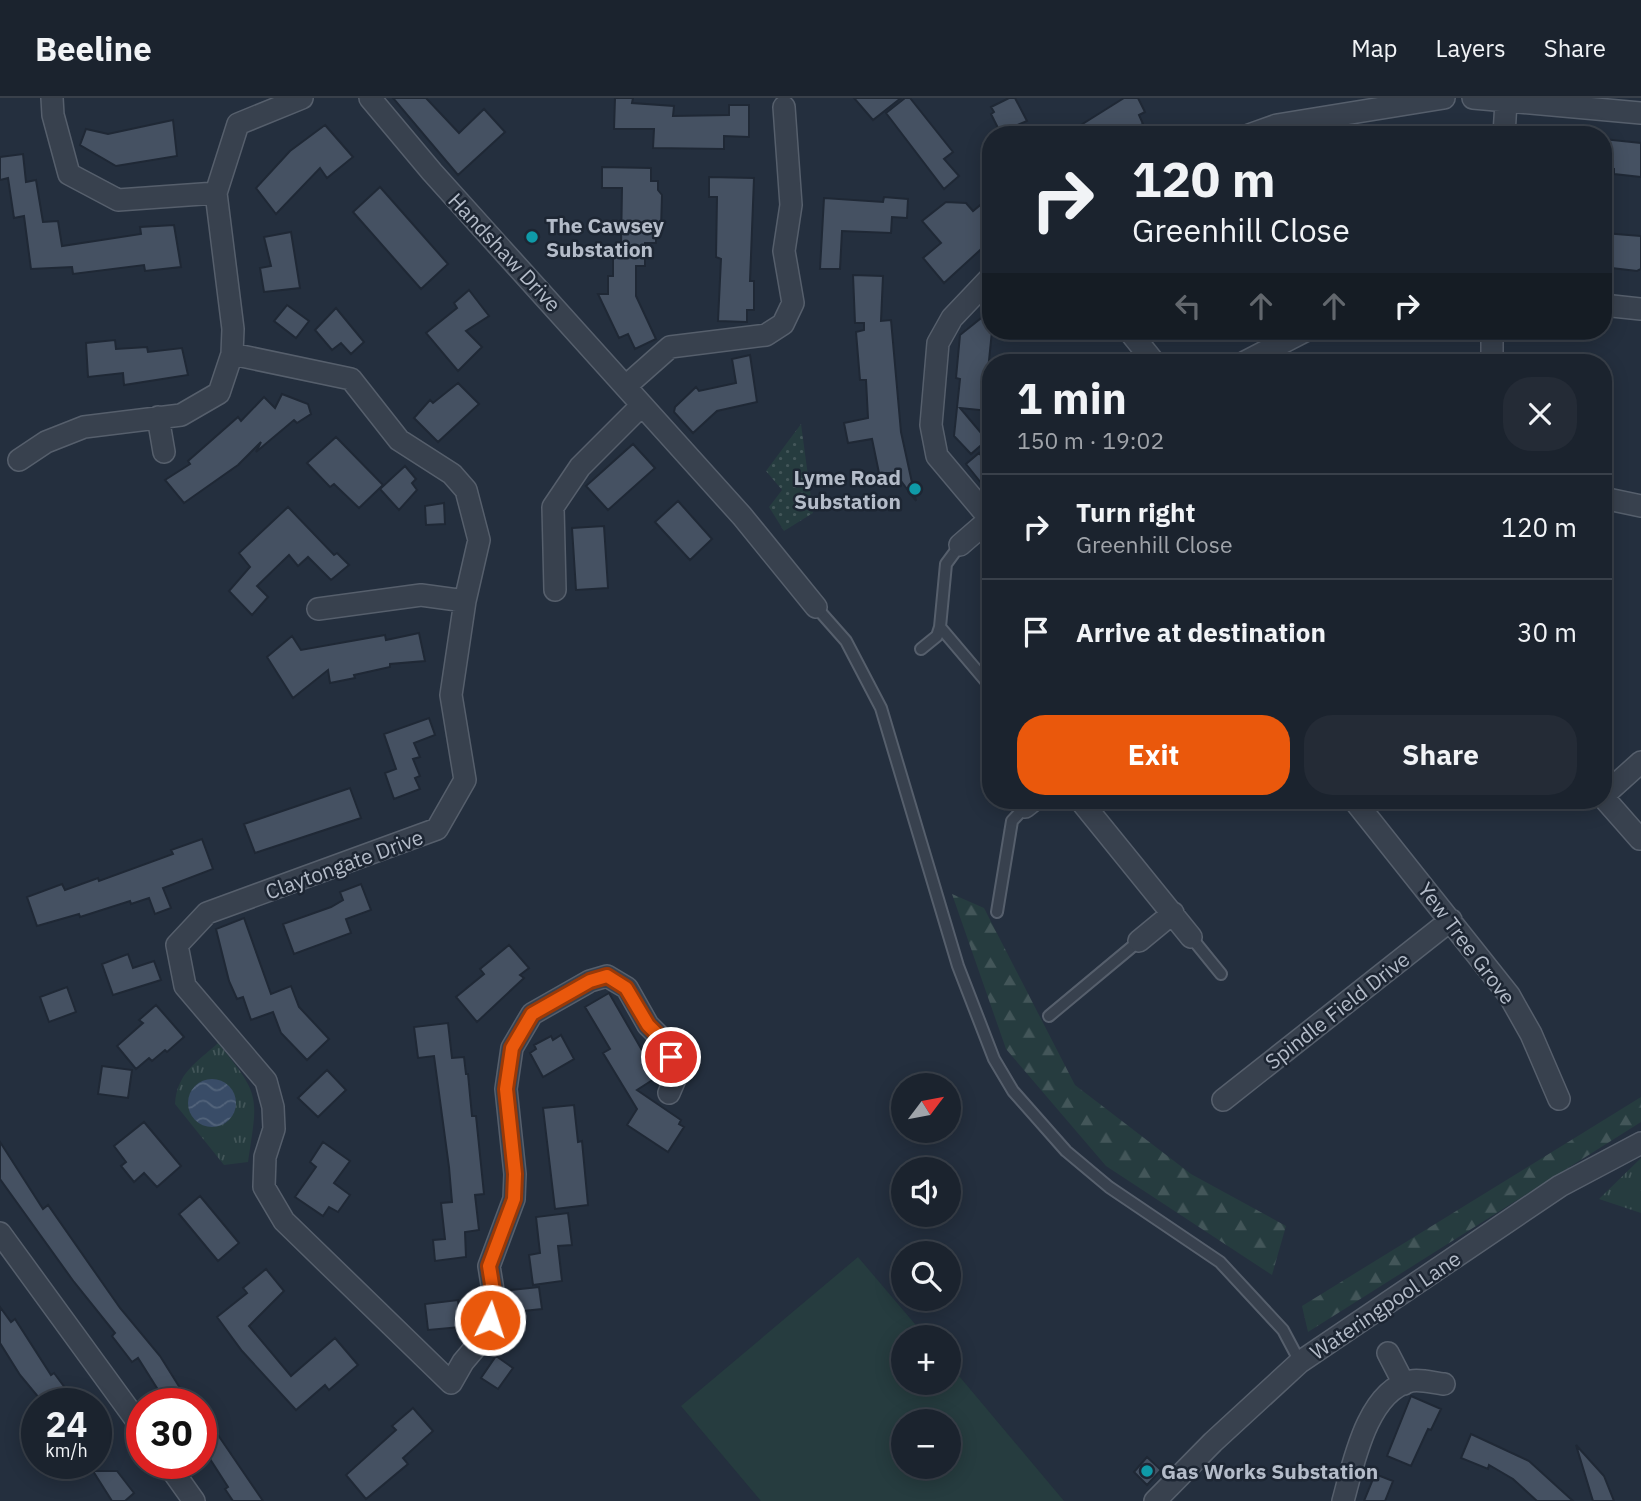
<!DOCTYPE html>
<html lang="en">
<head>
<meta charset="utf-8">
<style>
	:root { --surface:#1b232e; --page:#242b36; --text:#f1f3f6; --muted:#a0a4aa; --line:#39404a; --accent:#ea580c }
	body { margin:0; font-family:"IBM Plex Sans",sans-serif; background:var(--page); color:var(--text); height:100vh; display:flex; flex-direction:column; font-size:26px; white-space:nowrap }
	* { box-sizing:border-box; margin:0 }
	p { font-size:23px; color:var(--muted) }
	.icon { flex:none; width:38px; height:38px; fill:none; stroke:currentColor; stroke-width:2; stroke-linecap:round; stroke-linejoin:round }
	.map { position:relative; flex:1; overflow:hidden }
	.drawer { position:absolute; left:982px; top:256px; width:630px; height:455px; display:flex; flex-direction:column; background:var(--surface); border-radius:28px; box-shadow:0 4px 18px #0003,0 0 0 2px var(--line) }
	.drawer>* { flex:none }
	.hud { position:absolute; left:982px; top:28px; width:630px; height:214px; border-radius:28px; box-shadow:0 4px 18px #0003,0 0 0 2px var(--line); background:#1b232e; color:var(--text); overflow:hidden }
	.needle { width:46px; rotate:58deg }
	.fabs { position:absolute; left:891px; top:975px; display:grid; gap:14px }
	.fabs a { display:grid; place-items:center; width:70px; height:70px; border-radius:50%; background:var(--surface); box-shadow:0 4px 18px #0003,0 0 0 2px var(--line); font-size:35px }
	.speed { position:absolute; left:21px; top:1290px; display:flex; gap:14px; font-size:35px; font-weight:700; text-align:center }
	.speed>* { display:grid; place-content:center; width:91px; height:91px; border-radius:50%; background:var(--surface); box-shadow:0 4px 18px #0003,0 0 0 2px var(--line); line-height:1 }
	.speed small { font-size:18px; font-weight:400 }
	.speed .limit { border:10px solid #d22; background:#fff; color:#111 }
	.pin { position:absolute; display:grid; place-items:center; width:60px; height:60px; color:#fff; margin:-30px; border:4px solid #fff; border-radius:50%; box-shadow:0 2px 7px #0007 }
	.me { position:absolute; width:77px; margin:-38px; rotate:4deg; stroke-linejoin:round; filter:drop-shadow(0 0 5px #0008) }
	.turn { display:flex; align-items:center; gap:24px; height:147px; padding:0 35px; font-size:32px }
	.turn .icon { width:91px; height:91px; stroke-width:2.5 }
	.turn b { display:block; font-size:49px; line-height:60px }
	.lanes { display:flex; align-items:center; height:66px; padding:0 35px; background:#0003; justify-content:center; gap:35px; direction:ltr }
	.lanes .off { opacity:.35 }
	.round { display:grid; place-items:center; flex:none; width:74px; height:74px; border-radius:28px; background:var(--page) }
	.overview { display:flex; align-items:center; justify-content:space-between; height:119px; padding:0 35px }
	h1 { font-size:42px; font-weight:700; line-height:52px }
	.action { display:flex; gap:14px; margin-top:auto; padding:14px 35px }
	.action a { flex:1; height:80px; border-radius:28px; background:var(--accent); color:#fff; font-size:28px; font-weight:700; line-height:80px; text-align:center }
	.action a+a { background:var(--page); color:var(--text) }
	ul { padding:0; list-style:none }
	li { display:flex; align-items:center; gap:21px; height:105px; padding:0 35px; border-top:2px solid var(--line) }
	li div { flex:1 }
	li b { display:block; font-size:26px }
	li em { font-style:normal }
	header { display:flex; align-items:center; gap:42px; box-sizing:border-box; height:98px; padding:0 35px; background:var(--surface); border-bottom:2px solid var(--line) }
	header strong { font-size:33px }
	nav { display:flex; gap:38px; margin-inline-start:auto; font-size:24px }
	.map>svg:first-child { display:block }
	.grass { fill:url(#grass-tufts) }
	.forest { fill:url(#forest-firs) }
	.park { fill:url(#park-dots) }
	.garden { fill:#263c3f; fill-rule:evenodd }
	.water { fill:url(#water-waves) }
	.building { fill:#455162; stroke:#1f2835; stroke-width:2 }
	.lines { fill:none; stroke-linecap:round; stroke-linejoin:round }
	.service-casing { stroke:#565f6c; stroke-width:14 }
	.minor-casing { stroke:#565f6c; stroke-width:24 }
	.service { stroke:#38414e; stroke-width:10 }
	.minor { stroke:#38414e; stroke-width:21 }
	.route-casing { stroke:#983908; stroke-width:18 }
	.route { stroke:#ea580c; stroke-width:12 }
	.culture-dot { fill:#0f9aa8; stroke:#1d2633; stroke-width:2.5 }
	.labels { text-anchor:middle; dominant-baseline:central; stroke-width:5; stroke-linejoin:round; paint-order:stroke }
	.poi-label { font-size:21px; font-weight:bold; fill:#b4bcc9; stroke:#1d2633; text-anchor:start }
	.street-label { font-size:21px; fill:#b4bcc9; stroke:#1d2633 }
</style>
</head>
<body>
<header>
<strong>Beeline</strong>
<nav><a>Map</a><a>Layers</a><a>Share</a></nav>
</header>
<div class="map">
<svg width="1641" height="1403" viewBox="0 0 1641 1403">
	<defs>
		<pattern id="grass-tufts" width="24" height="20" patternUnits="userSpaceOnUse" patternTransform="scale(1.75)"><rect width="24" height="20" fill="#263c3f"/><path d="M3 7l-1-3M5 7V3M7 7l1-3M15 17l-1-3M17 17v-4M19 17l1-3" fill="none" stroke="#435659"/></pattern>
		<pattern id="forest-firs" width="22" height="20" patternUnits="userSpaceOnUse" patternTransform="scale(1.75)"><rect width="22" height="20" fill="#263c3f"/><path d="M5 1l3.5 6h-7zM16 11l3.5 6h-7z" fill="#435659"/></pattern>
		<pattern id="park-dots" width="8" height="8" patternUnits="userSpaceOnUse" patternTransform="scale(1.75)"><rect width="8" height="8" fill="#263c3f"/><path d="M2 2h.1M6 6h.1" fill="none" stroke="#435659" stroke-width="1.8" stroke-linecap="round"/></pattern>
		<pattern id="water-waves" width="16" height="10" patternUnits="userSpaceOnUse" patternTransform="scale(1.75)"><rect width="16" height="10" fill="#394c67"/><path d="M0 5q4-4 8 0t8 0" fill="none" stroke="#53647b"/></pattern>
	</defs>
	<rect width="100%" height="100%" fill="#242f3e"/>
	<path class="grass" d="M 218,945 C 261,998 258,997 248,1064 L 224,1067 L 175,1006 C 177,975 196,965 218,945 Z
		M 1641,1060 L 1641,1115 L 1599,1101 Z"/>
	<path class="forest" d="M 952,796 L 984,810 L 1075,987 L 1191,1076 L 1286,1128 L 1272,1177 L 1106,1068 L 1006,951 Z
		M 1641,999 L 1641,1024 L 1308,1234 L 1302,1208 Z"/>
	<path class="park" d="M 801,326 L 813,415 L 784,433 L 769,409 L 782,392 L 766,373 Z"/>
	<path class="garden" d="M 858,1159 L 926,1239 L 903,1239 L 903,1284 L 948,1284 L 949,1266 L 1064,1403 L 761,1403 L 681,1308 ZM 948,1323 L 948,1368 L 903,1368 L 903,1323 Z"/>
	<path class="water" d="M188 1005a24 24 0 1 1 48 0a24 24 0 1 1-48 0Z"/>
	<path class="building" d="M 393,0 L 426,0 L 459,35 L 484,11 L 505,34 L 458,77 Z
		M 615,0 L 633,0 L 632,5 L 674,8 L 673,18 L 729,17 L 729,7 L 749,7 L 749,39 L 724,38 L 724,51 L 653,50 L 654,31 L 614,31 Z
		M 854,0 L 901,0 L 873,22 Z
		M 905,0 L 910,0 L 953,54 L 944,61 L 959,78 L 944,91 L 886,15 Z
		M 1009,0 L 1015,0 L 1027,23 L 1000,34 L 991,16 L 994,14 L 991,9 Z
		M 1124,0 L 1138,0 L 1145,14 L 1139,17 L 1143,26 L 1120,37 L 1065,37 Z
		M 173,22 L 177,58 L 116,68 L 80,47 L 86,31 L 108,36 Z
		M 325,27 L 353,59 L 327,80 L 320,70 L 276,116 L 256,90 L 290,53 Z
		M 1603,41 L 1641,45 L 1641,79 L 1614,76 L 1614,71 L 1603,70 Z
		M 23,56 L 26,84 L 36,82 L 43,124 L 58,123 L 62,148 L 141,136 L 140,129 L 174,127 L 181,169 L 145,173 L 144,167 L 73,176 L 72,169 L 31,171 L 24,118 L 14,120 L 8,80 L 0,82 L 0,59 Z
		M 602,69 L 651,70 L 651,83 L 658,83 L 658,92 L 662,97 L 661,130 L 656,130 L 656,145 L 645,145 L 645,168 L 636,168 L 636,198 L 656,241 L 635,251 L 628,236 L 619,240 L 598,196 L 608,196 L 608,178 L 613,178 L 613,157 L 616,149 L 621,149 L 622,90 L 602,90 Z
		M 709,79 L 754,80 L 750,183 L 754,183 L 754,212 L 747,212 L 747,224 L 718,223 L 721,161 L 716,159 L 717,99 L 709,99 Z
		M 380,89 L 448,166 L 421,191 L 353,114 Z
		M 884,99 L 908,101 L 907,120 L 892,119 L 891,135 L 842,133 L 840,171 L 820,171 L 824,100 L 883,104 Z
		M 990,99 L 990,143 L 944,185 L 923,160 L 941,145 L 922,123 L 946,104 L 966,105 L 973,113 Z
		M 291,134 L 300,190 L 264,194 L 260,170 L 271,168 L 264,139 Z
		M 1603,135 L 1641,138 L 1641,171 L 1637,173 L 1603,169 Z
		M 853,177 L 883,178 L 881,223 L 891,222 L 901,334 L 916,403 L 895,375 L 879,375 L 872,341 L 848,345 L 844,325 L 868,320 L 866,282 L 860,282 L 856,234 L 864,232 L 864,225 L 855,225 Z
		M 469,192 L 489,218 L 466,233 L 482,249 L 458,273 L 426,235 L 457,210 L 454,205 Z
		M 287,207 L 309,223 L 296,240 L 274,223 Z
		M 336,210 L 364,244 L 351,256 L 341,245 L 332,252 L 315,232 Z
		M 990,213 L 992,233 L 986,292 L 990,292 L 989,313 L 960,310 L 987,342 L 971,356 L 954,338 L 960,281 L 956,280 L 960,237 Z
		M 115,242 L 116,251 L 147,249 L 148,254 L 182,250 L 188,277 L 124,287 L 123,275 L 88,279 L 86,245 Z
		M 750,257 L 757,304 L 717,313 L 693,335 L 674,314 L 675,309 L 696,289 L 699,293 L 736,285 L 732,261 Z
		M 458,285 L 479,306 L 438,344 L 414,320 L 430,302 L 433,305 Z
		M 282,296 L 308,306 L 311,316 L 297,325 L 294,322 L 256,354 L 261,344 L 238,367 L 184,405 L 165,382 L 190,366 L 188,363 L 238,319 L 241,323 L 264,299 L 275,310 Z
		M 336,339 L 383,387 L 359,410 L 334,386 L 330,389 L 307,365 Z
		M 633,346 L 655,370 L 608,412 L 586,388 Z
		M 979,355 L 990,369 L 990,396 L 966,366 Z
		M 405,368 L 416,381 L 412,385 L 417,392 L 399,412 L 380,391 Z
		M 678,403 L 712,441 L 690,462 L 655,424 Z
		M 444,405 L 445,426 L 426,427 L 425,408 Z
		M 288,409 L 334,457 L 337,455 L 349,467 L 331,482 L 308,459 L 298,468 L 289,457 L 257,488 L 268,499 L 252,517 L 229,493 L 250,469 L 239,455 Z
		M 604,428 L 608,490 L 576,492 L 572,430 Z
		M 419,535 L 425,563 L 390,566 L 390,569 L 354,577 L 355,580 L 330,585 L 328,572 L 293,600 L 267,559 L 292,538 L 301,552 L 385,537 L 386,542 Z
		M 429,620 L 435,637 L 414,645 L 420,659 L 413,661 L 420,678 L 415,680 L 420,691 L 394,701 L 385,675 L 396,671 L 384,636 Z
		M 350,690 L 361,720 L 255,755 L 244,726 Z
		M 202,741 L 213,771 L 163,790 L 171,810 L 155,816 L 149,800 L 131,806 L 130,803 L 80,819 L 79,816 L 37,828 L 27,799 L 62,786 L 65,792 L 98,780 L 99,783 L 173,756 L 171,752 Z
		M 361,786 L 371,812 L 346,821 L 351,835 L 294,856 L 283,826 L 331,809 L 343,802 L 340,794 Z
		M 244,820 L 271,896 L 291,888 L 299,909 L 329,941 L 307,962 L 281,935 L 273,914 L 251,922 L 243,899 L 237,901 L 229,883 L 216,831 Z
		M 509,847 L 529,870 L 520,877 L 524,880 L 477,924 L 456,899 L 484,876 L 480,871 Z
		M 128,856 L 133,870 L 154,863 L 161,882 L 113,897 L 102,866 Z
		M 67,889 L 76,914 L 49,924 L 40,899 Z
		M 609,895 L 654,973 L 651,975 L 654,981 L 637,992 L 681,1022 L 679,1026 L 684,1029 L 668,1054 L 627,1027 L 637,1011 L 603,955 L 610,951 L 585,909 Z
		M 156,907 L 184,939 L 167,954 L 165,952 L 152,963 L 149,960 L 136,971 L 117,948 L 143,925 L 139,922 Z
		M 448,925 L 452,960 L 464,959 L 466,976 L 468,976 L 472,1018 L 476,1018 L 484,1096 L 475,1097 L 479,1132 L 465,1134 L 466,1159 L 435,1163 L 433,1142 L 445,1141 L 441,1105 L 452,1104 L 449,1069 L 434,958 L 418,960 L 414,929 Z
		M 561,937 L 574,961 L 543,979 L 530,955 L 536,951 L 534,947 L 551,938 L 553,942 Z
		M 102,968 L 132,972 L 128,1000 L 98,996 Z
		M 327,972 L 346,992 L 318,1019 L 298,1000 Z
		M 574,1007 L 578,1044 L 582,1043 L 588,1107 L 555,1111 L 543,1010 Z
		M 144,1024 L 181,1068 L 157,1089 L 144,1075 L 134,1084 L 121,1068 L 126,1064 L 114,1048 Z
		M 0,1044 L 43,1111 L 48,1107 L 120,1210 L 160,1258 L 190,1306 L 167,1306 L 138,1260 L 132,1264 L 112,1238 L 115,1235 L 74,1184 L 0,1081 Z
		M 323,1044 L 350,1063 L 334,1085 L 350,1097 L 338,1114 L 329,1109 L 323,1118 L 295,1099 L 316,1069 L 310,1064 Z
		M 200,1098 L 239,1145 L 218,1163 L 179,1116 Z
		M 568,1115 L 572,1147 L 558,1148 L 562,1183 L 533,1187 L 529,1157 L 540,1155 L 536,1119 Z
		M 266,1171 L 284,1193 L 249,1228 L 291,1278 L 335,1240 L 358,1267 L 329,1292 L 325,1287 L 296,1312 L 242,1253 L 217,1219 L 247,1195 L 243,1190 Z
		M 539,1189 L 542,1211 L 514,1214 L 511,1192 Z
		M 458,1202 L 461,1229 L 428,1232 L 425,1206 Z
		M 0,1209 L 11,1224 L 15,1221 L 51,1277 L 54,1275 L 77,1306 L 44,1306 L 20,1277 L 0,1245 Z
		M 496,1258 L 513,1270 L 498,1291 L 481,1280 Z
		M 1411,1298 L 1441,1311 L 1431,1332 L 1428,1331 L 1411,1368 L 1387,1358 Z
		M 413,1310 L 433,1333 L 403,1360 L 408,1366 L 366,1401 L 346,1377 L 396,1332 L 392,1328 Z
		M 201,1318 L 218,1337 L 263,1403 L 233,1403 L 225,1391 L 228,1389 L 201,1347 Z
		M 1471,1336 L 1529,1363 L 1573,1403 L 1537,1403 L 1513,1381 L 1489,1367 L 1488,1371 L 1461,1360 Z
		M 1576,1347 L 1604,1378 L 1614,1403 L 1593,1403 Z
		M 1147,1359 L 1161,1372 L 1147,1387 L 1134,1374 Z
		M 93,1373 L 117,1373 L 134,1395 L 125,1403 L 112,1403 Z
		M 1375,1376 L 1393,1383 L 1385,1403 L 1364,1403 Z"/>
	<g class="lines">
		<g class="service-casing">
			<path id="service" d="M 816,509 L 846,543 L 881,610 L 958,868 L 994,961 L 1013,993 L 1066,1053 L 1109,1089 L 1220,1164 L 1283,1232 L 1300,1264
				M 940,529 L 990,588
				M 921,551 L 937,538 L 940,529 L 946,466 L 960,447
				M 997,814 L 1012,723 L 1025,709
				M 1191,839 L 1221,876
				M 1049,918 L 1139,843"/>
		</g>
		<g class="minor-casing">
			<path id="minor" d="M 52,0 L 53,17 L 69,76 L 118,102 L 216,95
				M 370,0 L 432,74 L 742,418 L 816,509
				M 1473,0 L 1641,15
				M 1249,37 L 1277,27 L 1444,0
				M 1504,37 L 1506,4
				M 1603,207 L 1641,211
				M 1129,233 L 1154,264
				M 1492,233 L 1492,264
				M 232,256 L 351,281 L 399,342 L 452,376 L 466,392 L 479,442 L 465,503 L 451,597 L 465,682 L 437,731 L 207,815 L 177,847 L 185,888 L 266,983 L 273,1009 L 274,1031 L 265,1059 L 264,1089 L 284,1123 L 451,1285 L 463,1264 L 485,1238 L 495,1205 L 489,1168 L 514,1101 L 515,1076 L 506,991 L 512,950 L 532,916 L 590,883 L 607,878 L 627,890 L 648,927 L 665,944 L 678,974 L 669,995
				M 1245,264 L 1305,233
				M 626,288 L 670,249 L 766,237 L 783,226 L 793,205 L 784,153 L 791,107 L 784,9
				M 158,319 L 164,354
				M 19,362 L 46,344 L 84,329 L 181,317 L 219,295 L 232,256 L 233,231 L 216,95 L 238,26 L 302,0
				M 1603,400 L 1641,408
				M 990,421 L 937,358 L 931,327 L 938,245 L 952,220 L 990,180
				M 960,447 L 990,421
				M 555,492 L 553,409 L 580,369 L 642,307
				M 318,511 L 421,497 L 465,503
				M 1603,698 L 1641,664
				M 1603,699 L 1640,741
				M 1080,702 L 1191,839
				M 1354,702 L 1509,897 L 1531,936 L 1559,1001
				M 1025,709 L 1034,702
				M 1139,843 L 1173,815
				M 1223,1002 L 1451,822
				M 0,1135 L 142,1330
				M 1388,1255 L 1404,1286
				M 167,1365 L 194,1403
				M 1155,1403 L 1213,1344 L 1300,1264 L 1560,1088 L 1641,1045
				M 1343,1403 C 1353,1367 1367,1293 1411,1283 C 1421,1281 1434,1285 1444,1286"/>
		</g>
		<use href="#service" class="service"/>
		<use href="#minor" class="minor"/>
	</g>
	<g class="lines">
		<g class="route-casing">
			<path id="route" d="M 490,1222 L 495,1205 L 489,1168 L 514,1101 L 515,1076 L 506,991 L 512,950 L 532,916 L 590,883 L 607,878 L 626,890 L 648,927 L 665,944 L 671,959"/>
		</g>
		<use href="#route" class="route"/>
	</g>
	<g class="culture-dot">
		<circle cx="532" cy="139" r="7"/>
		<circle cx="915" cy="391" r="7"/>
		<circle cx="1147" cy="1373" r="7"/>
	</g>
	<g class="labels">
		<g class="poi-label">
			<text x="546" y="127">The Cawsey<tspan x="546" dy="24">Substation</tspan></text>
			<text x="901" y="379" text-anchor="end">Lyme Road<tspan x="901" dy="24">Substation</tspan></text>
			<text x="1161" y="1373">Gas Works Substation</text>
		</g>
		<g class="street-label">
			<text transform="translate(505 154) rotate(47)">Handshaw Drive</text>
			<text transform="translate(344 766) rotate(-20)">Claytongate Drive</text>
			<text transform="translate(1467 845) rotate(53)">Yew Tree Grove</text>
			<text transform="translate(1337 912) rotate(-38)">Spindle Field Drive</text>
			<text transform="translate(1385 1207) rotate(-34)">Wateringpool Lane</text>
		</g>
	</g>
</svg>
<div class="fabs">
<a><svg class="needle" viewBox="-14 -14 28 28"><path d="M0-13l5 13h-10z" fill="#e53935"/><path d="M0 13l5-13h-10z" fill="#a0a4aa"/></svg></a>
<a><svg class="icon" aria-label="sound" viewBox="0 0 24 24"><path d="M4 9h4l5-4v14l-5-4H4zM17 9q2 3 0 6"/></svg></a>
<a><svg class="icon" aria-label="search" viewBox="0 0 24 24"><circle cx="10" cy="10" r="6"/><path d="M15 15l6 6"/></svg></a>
<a>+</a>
<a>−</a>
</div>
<div class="speed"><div>24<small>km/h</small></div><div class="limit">30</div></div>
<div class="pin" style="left:671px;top:959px;background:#d93025"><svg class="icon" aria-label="arrive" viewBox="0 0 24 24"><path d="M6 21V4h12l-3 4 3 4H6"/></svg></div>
<svg class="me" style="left:490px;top:1222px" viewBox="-20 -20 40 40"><circle r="17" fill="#ea580c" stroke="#fff" stroke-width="3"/><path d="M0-11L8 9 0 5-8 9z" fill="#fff"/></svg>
<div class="hud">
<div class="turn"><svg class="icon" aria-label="right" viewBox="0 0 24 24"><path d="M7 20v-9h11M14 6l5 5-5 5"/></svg><div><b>120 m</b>Greenhill Close</div></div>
<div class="lanes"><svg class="icon off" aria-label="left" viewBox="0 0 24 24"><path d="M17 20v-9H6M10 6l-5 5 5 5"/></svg><svg class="icon off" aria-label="ahead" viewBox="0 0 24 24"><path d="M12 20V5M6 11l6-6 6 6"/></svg><svg class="icon off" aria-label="ahead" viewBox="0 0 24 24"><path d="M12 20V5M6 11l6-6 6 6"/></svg><svg class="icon" aria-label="right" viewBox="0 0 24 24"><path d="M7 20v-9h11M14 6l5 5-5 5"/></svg></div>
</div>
<section class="drawer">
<div class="overview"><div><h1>1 min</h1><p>150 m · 19:02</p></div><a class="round"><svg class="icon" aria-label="close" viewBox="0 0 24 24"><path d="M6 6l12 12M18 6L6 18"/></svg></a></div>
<ul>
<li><svg class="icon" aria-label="right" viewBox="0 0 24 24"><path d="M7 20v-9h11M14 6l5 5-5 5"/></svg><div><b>Turn right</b><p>Greenhill Close</p></div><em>120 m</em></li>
<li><svg class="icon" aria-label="arrive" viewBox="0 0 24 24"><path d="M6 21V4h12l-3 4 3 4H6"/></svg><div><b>Arrive at destination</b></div><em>30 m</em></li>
</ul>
<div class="action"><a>Exit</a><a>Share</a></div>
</section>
</div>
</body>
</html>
